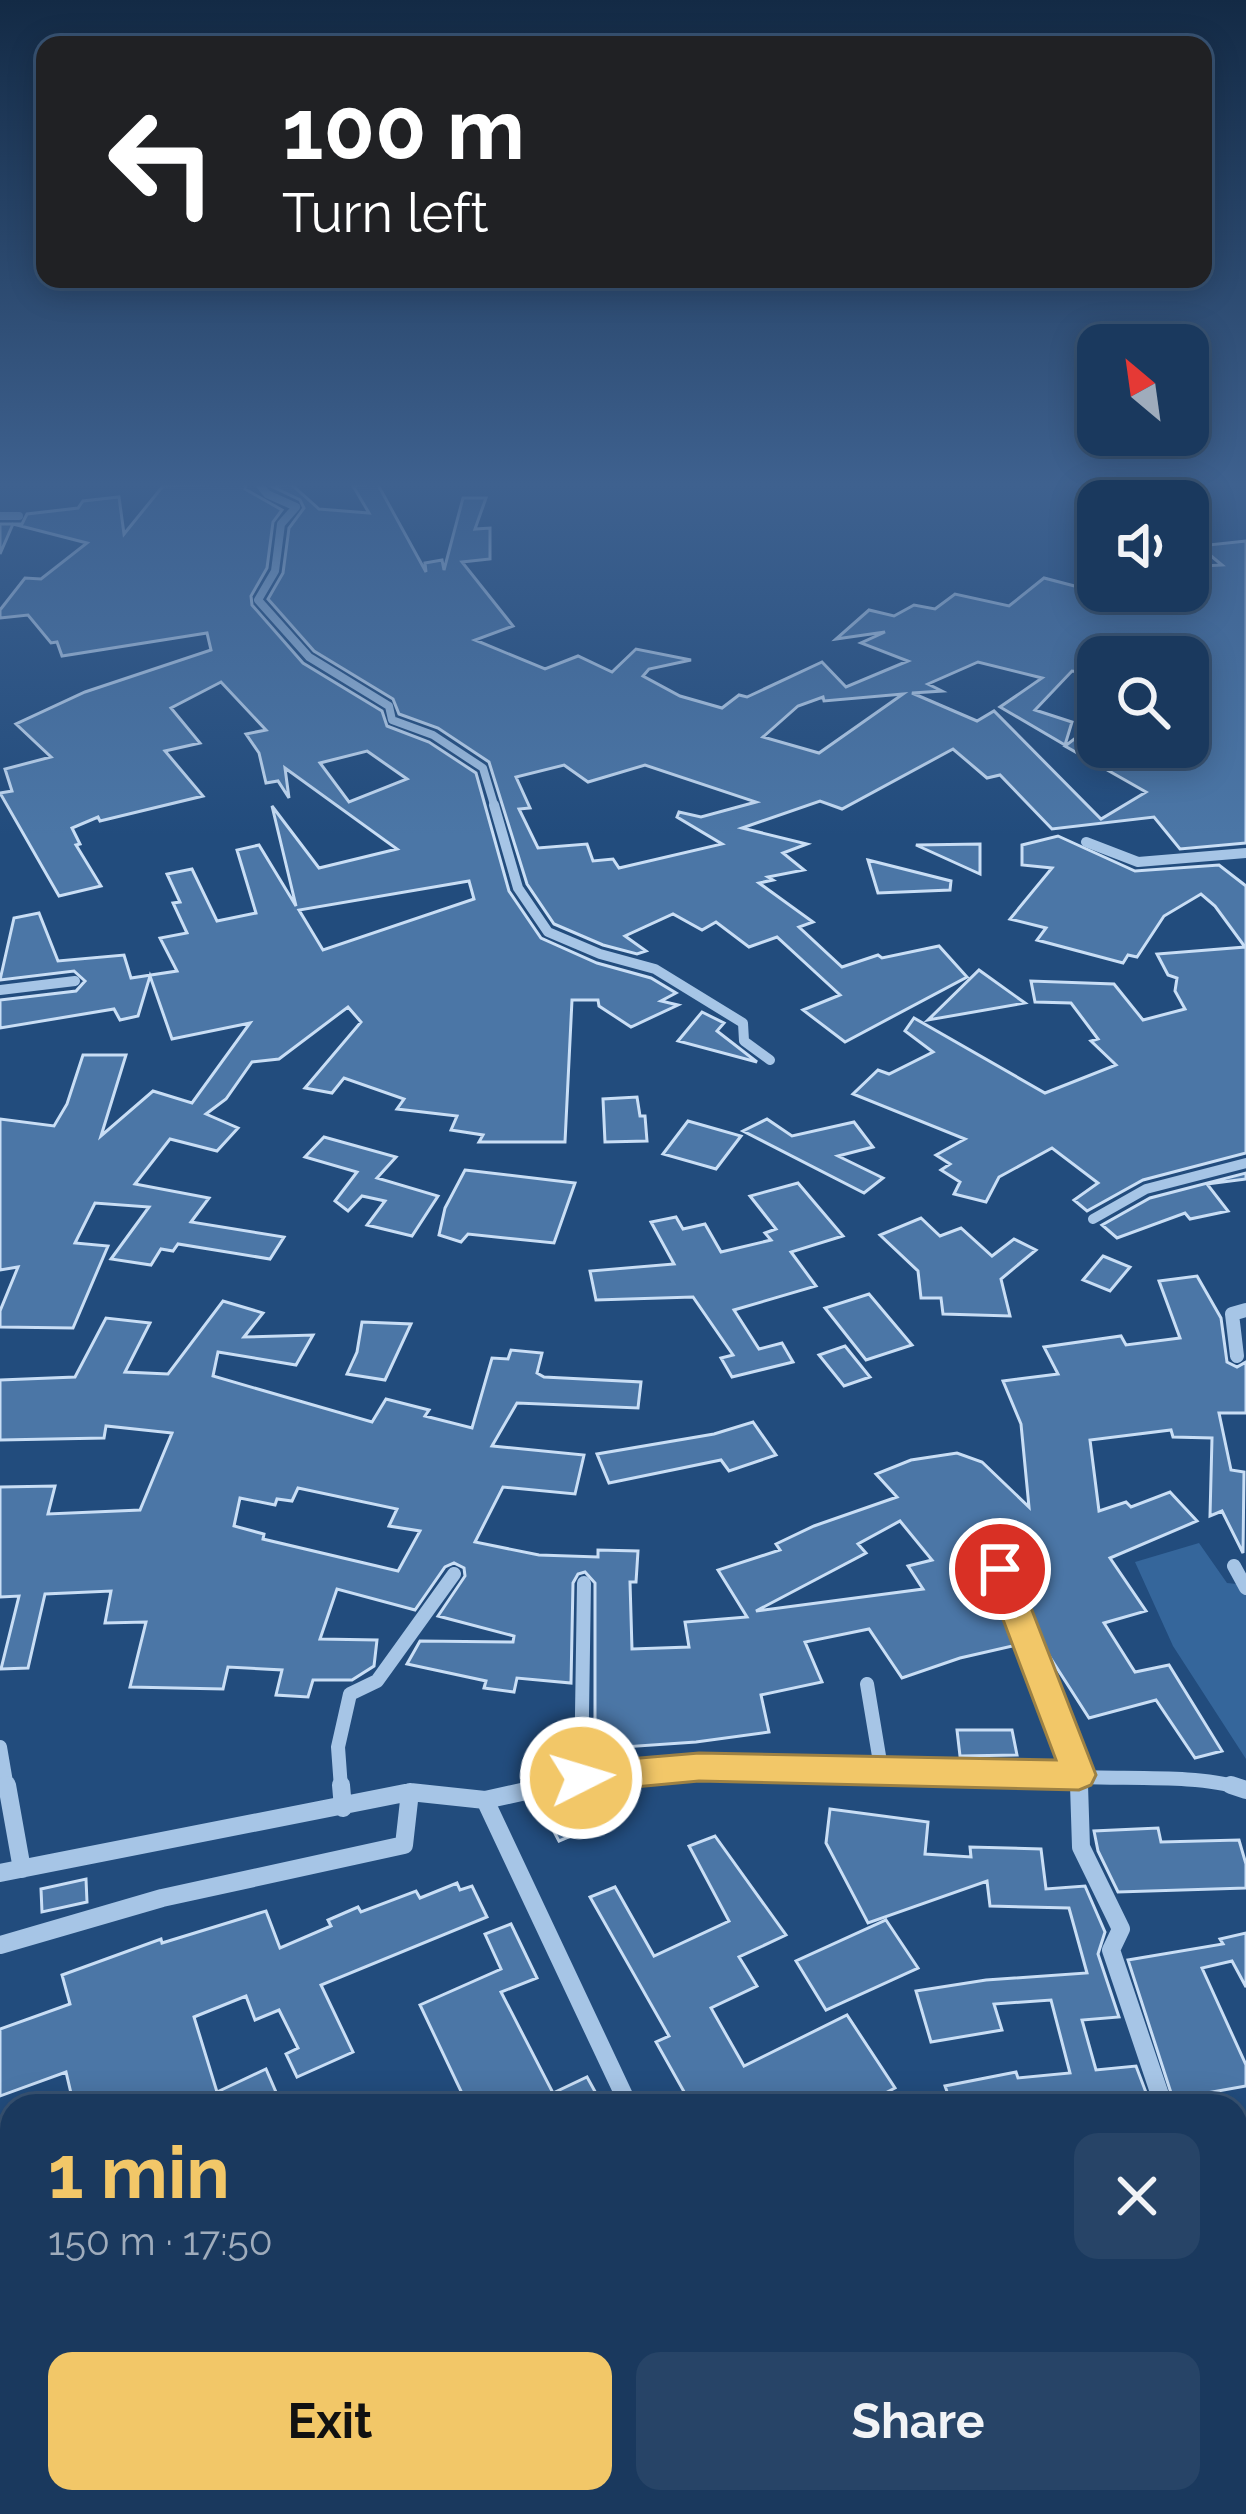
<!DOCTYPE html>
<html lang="en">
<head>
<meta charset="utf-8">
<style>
	:root { --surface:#1a395e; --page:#274467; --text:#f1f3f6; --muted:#9facbc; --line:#385373; --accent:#f2c768 }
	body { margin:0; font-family:Raleway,sans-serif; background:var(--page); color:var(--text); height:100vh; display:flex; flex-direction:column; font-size:45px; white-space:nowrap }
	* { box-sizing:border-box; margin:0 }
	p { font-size:39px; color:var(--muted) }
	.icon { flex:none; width:66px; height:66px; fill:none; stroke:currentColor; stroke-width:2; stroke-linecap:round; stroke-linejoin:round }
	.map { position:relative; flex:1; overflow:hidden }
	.details { position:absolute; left:0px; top:2094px; width:1248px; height:420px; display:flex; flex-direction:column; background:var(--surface); border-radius:36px 36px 0 0; box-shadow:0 6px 30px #0003,0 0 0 3px var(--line) }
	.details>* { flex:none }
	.hud { position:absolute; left:36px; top:36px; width:1176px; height:252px; border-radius:24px; box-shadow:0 6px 30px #0003,0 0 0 3px var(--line); background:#202124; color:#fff; overflow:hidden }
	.needle { width:78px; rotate:331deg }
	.controls { position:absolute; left:1077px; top:324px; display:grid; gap:24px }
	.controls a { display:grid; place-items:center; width:132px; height:132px; border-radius:24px; background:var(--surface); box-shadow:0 6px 30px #0003,0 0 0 3px var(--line); font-size:60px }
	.pin { position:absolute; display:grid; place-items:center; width:102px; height:102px; color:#fff; margin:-51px; border:6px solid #fff; border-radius:50%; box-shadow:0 3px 12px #0007 }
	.me { position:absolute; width:132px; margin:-66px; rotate:85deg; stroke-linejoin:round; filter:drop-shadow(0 0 9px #0008) }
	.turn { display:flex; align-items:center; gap:42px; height:252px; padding:0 48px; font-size:54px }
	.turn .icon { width:156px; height:156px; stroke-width:2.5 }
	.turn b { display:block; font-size:84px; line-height:102px }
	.round { display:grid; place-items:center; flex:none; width:126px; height:126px; border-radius:24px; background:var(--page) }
	.overview { display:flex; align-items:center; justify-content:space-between; height:204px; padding:0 48px }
	h1 { font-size:72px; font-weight:700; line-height:90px; color:var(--accent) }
	.primary-button { display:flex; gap:24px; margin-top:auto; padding:24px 48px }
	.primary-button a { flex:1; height:138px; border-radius:24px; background:var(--accent); color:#111; font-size:48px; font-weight:700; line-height:138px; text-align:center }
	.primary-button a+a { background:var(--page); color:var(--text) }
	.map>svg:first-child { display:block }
	.green { fill:#35669b }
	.building { fill:#4b76a6; stroke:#c9def5; stroke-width:3; fill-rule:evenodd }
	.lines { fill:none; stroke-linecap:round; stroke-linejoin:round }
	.minor-far3 { stroke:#a6c5e6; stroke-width:8 }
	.minor-far2 { stroke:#a6c5e6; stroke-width:10 }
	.minor-far1 { stroke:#a6c5e6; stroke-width:14 }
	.minor { stroke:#a6c5e6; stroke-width:18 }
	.route { fill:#f2c768; stroke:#9d8144; stroke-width:3 }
</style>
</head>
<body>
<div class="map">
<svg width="1246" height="2514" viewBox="0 0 1246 2514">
	<rect width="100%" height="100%" fill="#224c7d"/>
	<path class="green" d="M 1199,1543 L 1227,1583 L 1246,1585 L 1246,1759 L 1173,1646 L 1135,1562 Z"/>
	<path class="building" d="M 246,483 L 245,489 L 282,510 L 273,522 L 267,568 L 251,596 L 252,605 L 303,663 L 382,711 L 387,726 L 429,742 L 476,773 L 509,891 L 541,938 L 597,963 L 651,978 L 676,993 L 661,1001 L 678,1005 L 631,1027 L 599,1006 L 598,1000 L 572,1000 L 565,1142 L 479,1142 L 483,1135 L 451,1130 L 457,1116 L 397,1109 L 404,1099 L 344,1078 L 332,1093 L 305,1088 L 361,1022 L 348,1007 L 279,1059 L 252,1062 L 226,1099 L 206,1114 L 238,1128 L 217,1151 L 170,1139 L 135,1184 L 209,1198 L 191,1222 L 284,1237 L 270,1259 L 178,1244 L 173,1251 L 161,1249 L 151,1265 L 111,1259 L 149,1207 L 95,1203 L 75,1243 L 108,1246 L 73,1328 L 0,1327 L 0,1311 L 18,1267 L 0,1270 L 0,1119 L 54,1126 L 67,1104 L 83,1055 L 126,1055 L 101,1136 L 153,1091 L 192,1103 L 250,1023 L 172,1039 L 150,976 L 138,1016 L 120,1020 L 114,1009 L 0,1028 L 0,1000 L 76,991 L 85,981 L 74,971 L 0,980 L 14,918 L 39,913 L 58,961 L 124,955 L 131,978 L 177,971 L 160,938 L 187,933 L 173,903 L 180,902 L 167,874 L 192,869 L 217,921 L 256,913 L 237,850 L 259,845 L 296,906 L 272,806 L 319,868 L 397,849 L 285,768 L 289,798 L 278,781 L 266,783 L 259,753 L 246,734 L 266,730 L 221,682 L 171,708 L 200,743 L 165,751 L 203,796 L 100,821 L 98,817 L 72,828 L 80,844 L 76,845 L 101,886 L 59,896 L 0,793 L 12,791 L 5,769 L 51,757 L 16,724 L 85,692 L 211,650 L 207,633 L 62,656 L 57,642 L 51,643 L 28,615 L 0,618 L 0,610 L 25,578 L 41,579 L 87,543 L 13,524 L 0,554 L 0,524 L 22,524 L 27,514 L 78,508 L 83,501 L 119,497 L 124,534 L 163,486 ZM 367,751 L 407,779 L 349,802 L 320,763 ZM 469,881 L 474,899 L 323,950 L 299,910 Z
		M 377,483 L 426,572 L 425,563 L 442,560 L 444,570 L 463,498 L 486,498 L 475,529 L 490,528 L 490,559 L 462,562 L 513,626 L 475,640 L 545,669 L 578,656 L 612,672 L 636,649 L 691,660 L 649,669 L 643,676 L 680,696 L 722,708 L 739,695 L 747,697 L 822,662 L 846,687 L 908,661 L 861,643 L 885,632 L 836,639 L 869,610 L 894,616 L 914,605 L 935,609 L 955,594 L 1009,606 L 1044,578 L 1139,603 L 1201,588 L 1189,579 L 1206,576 L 1201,572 L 1208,571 L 1203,566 L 1222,565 L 1199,546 L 1246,541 L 1246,843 L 1180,849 L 1154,817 L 1052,829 L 1000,775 L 987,778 L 953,749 L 842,809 L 820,801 L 742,828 L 807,844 L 783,853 L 804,870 L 768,877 L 773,880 L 759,883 L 813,922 L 799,927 L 842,967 L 878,955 L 882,958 L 939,946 L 967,977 L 845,1042 L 803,1010 L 840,995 L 777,937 L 749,947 L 716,922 L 702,930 L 673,914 L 625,936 L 646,951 L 637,954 L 603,945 L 554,924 L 527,884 L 489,762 L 438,728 L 399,714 L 393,699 L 314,651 L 268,599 L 283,573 L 289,528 L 304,508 L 300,500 L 273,487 L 291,484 L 319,509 L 369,513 L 353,486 ZM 1107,640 L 1160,646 L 1166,657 L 1188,657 L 1188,747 L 1098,747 L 1098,721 L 1065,746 L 1146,792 L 1101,819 L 994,711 L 977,721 L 912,693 L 942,691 L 928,684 L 978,662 L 1042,678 L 1000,707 L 1065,745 L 1072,722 L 1035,710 L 1072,671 L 1088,673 L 1090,666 L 1098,666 L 1098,657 L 1110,657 ZM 903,694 L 819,753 L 763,737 L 798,706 L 823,697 L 824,701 ZM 564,765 L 588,782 L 645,765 L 756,802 L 701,817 L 679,812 L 677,817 L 722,844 L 619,868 L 613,859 L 593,861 L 587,844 L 538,848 L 519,809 L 530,808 L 516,777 Z
		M 1058,836 L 1135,871 L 1219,865 L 1246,886 L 1246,1153 L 1143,1180 L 1087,1211 L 1074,1200 L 1098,1183 L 1052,1148 L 999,1177 L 986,1202 L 954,1194 L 960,1182 L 941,1170 L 950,1164 L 936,1155 L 965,1139 L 853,1094 L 878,1070 L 889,1074 L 933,1052 L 905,1031 L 914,1018 L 1045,1093 L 1116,1065 L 1091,1041 L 1098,1039 L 1071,1003 L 1035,1002 L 1031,981 L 1114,984 L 1143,1020 L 1185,1009 L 1175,991 L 1177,978 L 1168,975 L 1157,954 L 1245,947 L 1215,906 L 1201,894 L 1164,916 L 1137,957 L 1128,955 L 1123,963 L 1037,940 L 1046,928 L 1010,919 L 1052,868 L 1022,865 L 1022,845 Z
		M 980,844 L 980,874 L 916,845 Z
		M 868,860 L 951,881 L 950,890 L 878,893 Z
		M 979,970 L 1025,1003 L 928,1020 Z
		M 702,1012 L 724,1023 L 717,1031 L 757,1062 L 678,1041 Z
		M 637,1097 L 640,1116 L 645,1116 L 647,1141 L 605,1142 L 603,1099 Z
		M 767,1119 L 792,1136 L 854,1122 L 873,1147 L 838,1156 L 883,1178 L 864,1193 L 743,1131 Z
		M 688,1121 L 741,1136 L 716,1169 L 663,1154 Z
		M 324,1137 L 396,1157 L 377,1178 L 438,1196 L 412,1236 L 367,1225 L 385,1201 L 362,1196 L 348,1211 L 335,1201 L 357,1172 L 305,1157 Z
		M 465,1170 L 575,1183 L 554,1243 L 468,1234 L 461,1242 L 439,1235 L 445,1208 Z
		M 1246,1173 L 1246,1179 L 1207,1184 L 1228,1211 L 1190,1219 L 1185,1213 L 1117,1238 L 1102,1225 L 1150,1198 Z
		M 798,1183 L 843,1236 L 791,1252 L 816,1286 L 734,1310 L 759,1349 L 782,1343 L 793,1362 L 732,1377 L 721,1358 L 733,1355 L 693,1297 L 596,1300 L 590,1271 L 674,1264 L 651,1222 L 676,1217 L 683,1229 L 705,1224 L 721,1252 L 771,1240 L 765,1233 L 776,1229 L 750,1196 Z
		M 921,1218 L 940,1236 L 961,1228 L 992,1256 L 1014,1239 L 1036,1250 L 1001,1279 L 1010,1316 L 943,1314 L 941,1298 L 921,1298 L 918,1271 L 880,1235 Z
		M 1103,1256 L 1130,1267 L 1110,1291 L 1083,1280 Z
		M 1197,1276 L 1221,1318 L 1227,1362 L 1237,1367 L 1246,1362 L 1246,1413 L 1219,1413 L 1231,1470 L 1244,1472 L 1243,1553 L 1222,1511 L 1210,1516 L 1212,1438 L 1173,1437 L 1171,1430 L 1090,1440 L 1099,1511 L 1126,1502 L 1131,1507 L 1170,1492 L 1197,1521 L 1110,1558 L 1146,1611 L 1104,1623 L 1135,1672 L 1169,1665 L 1222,1751 L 1195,1758 L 1156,1700 L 1089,1718 L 1039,1640 L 1010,1565 L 1001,1558 L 992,1561 L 989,1572 L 1017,1645 L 960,1658 L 902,1678 L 869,1629 L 805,1642 L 822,1682 L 761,1695 L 769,1732 L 696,1742 L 595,1749 L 595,1583 L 585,1572 L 578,1574 L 573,1583 L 571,1683 L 517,1678 L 514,1692 L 484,1688 L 486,1681 L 407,1664 L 420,1641 L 513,1642 L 514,1636 L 438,1616 L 465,1576 L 464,1568 L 454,1563 L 445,1567 L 415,1610 L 337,1589 L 320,1639 L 377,1640 L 374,1666 L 352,1680 L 313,1680 L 308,1697 L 276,1695 L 282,1670 L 228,1667 L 223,1689 L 130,1687 L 146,1622 L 105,1623 L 111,1591 L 45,1594 L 28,1668 L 1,1669 L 19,1596 L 0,1597 L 0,1487 L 55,1486 L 48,1514 L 140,1510 L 172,1433 L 106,1426 L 104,1438 L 0,1440 L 0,1380 L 75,1377 L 106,1318 L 150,1323 L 125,1372 L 168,1374 L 223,1301 L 263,1313 L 244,1337 L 313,1335 L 296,1365 L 218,1352 L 213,1376 L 372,1422 L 386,1399 L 429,1410 L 425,1416 L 472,1428 L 492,1358 L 508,1359 L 511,1350 L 542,1353 L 537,1373 L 544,1377 L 641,1382 L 638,1408 L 517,1403 L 492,1446 L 584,1455 L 575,1494 L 503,1487 L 475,1542 L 539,1555 L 598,1557 L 598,1550 L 638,1551 L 636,1582 L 630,1582 L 632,1649 L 689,1647 L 685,1622 L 747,1617 L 718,1570 L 780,1550 L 776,1544 L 814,1526 L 897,1497 L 876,1474 L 911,1460 L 957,1453 L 982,1462 L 1029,1507 L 1021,1424 L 1003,1381 L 1058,1374 L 1044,1347 L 1121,1336 L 1126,1345 L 1180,1338 L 1159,1281 ZM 298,1488 L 397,1509 L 389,1526 L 420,1531 L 398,1571 L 263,1539 L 264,1534 L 234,1526 L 240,1498 L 275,1505 L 277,1499 L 292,1501 ZM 900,1521 L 932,1560 L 908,1566 L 923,1589 L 756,1611 L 866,1553 L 858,1544 Z
		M 869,1294 L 912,1345 L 866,1360 L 825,1308 Z
		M 362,1322 L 411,1324 L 385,1380 L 347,1374 L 357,1352 Z
		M 845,1346 L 870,1377 L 844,1386 L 819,1355 Z
		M 753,1422 L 776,1455 L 729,1471 L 721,1460 L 609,1483 L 597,1454 L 714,1434 Z
		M 957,1730 L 1012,1730 L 1017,1755 L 960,1756 Z
		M 577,1800 L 592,1827 L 559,1841 L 544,1813 Z
		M 830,1809 L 928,1822 L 925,1854 L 971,1857 L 970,1847 L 1041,1849 L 1046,1889 L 1085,1886 L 1105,1932 L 1098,1954 L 1119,2017 L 1082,2020 L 1096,2070 L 1136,2066 L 1150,2103 L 952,2106 L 945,2086 L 1016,2072 L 1018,2078 L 1070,2073 L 1051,2000 L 994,2004 L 1002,2030 L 931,2042 L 916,1991 L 986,1980 L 1087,1973 L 1069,1908 L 990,1906 L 987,1881 L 868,1923 L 826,1843 Z
		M 1158,1828 L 1161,1842 L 1239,1840 L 1246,1864 L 1246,1888 L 1118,1892 L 1098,1851 L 1094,1831 Z
		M 715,1836 L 786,1935 L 739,1957 L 757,1986 L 711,2008 L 744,2066 L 847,2015 L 895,2088 L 860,2106 L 748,2106 L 742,2096 L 721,2106 L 692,2106 L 656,2042 L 669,2036 L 590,1897 L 615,1887 L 654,1956 L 729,1921 L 689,1846 Z
		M 86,1879 L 87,1902 L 42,1912 L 41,1889 Z
		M 457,1883 L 460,1890 L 472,1886 L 487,1917 L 321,1985 L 353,2052 L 297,2077 L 286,2054 L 298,2048 L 279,2010 L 255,2020 L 246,1996 L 194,2017 L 217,2092 L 266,2069 L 282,2106 L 74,2106 L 66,2072 L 0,2096 L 0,2029 L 70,2004 L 62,1975 L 161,1939 L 162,1943 L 266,1911 L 280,1948 L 331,1926 L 328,1920 L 358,1907 L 361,1912 L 416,1891 L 420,1898 Z
		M 886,1920 L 918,1968 L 826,2010 L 796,1961 Z
		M 511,1924 L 537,1978 L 501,1992 L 553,2093 L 587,2077 L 603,2106 L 468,2106 L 420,2005 L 501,1969 L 485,1934 Z
		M 1246,1933 L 1246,1987 L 1232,1961 L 1202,1968 L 1246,2065 L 1246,2086 L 1173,2099 L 1128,1960 L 1223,1944 L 1220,1939 Z"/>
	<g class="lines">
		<path class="minor-far3" d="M 258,483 L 267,494 L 296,507 L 281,524 L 275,571 L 258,600 L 309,657 L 389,706 L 392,720 L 433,735 L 483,768 L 495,808
			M 0,516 L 19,516"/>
		<path class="minor-far2" d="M 494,805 L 518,888 L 548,932 L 600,954 L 655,969 L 743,1023 L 744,1041 L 770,1060
			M 1086,842 L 1138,862 L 1246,853
			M 0,990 L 75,981
			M 1093,1219 L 1146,1189 L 1246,1163"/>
		<path class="minor-far1" d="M 1237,1356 L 1232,1314 L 1246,1310
			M 1234,1566 L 1246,1588
			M 1000,1569 L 1079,1775 L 1079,1788
			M 867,1684 L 881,1768
			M 0,1747 L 7,1788
			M 581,1778 L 584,1583
			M 341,1788 L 338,1747 L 350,1694 L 377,1681 L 454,1574
			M 539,1788 C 715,1747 906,1769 1085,1777 C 1125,1779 1205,1775 1239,1788"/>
		<path class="minor" d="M 7,1785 L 22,1869
			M 341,1785 L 343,1808
			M 1079,1785 L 1081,1847 L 1121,1929 L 1111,1950 L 1160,2095
			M 1231,1785 L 1246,1790
			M 485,1800 L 629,2106
			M 0,1873 L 410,1792 L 485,1800 L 553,1785
			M 0,1945 L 162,1898 L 404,1845 L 410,1792
			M 0,2461 L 12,2456
			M 838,2502 L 844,2514"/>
	</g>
	<linearGradient id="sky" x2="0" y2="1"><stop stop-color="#132a45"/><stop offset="0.58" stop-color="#3e618f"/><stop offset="1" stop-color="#3e618f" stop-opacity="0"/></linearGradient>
	<rect width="1246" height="835" fill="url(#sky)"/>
	<path class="route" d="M 1000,1557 L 1012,1560 L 1016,1569 L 1096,1775 L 1091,1785 L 1079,1790 L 699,1781 L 581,1792 L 569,1788 L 564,1778 L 569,1768 L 581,1763 L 699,1753 L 1056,1760 L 984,1569 L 989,1560 Z"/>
</svg>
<div class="controls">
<a><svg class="needle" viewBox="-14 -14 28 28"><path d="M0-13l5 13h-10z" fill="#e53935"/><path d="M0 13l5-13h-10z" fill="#9facbc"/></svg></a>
<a><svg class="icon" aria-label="sound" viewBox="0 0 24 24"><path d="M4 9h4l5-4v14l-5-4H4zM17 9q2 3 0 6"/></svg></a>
<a><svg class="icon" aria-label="search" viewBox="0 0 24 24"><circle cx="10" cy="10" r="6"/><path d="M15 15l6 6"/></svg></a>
</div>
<div class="pin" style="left:1000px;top:1569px;background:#d93025"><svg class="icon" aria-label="arrive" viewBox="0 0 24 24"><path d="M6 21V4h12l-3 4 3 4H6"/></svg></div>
<svg class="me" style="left:581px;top:1778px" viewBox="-20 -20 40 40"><circle r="17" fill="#f2c768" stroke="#fff" stroke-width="3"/><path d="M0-11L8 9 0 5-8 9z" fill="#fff"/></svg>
<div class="hud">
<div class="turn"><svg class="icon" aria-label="left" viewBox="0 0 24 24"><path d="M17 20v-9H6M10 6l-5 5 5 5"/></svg><div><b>100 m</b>Turn left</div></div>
</div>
<section class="details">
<div class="overview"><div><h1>1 min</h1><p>150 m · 17:50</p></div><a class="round"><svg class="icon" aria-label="close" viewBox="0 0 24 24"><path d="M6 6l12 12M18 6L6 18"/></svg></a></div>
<div class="primary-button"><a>Exit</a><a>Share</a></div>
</section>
</div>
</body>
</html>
